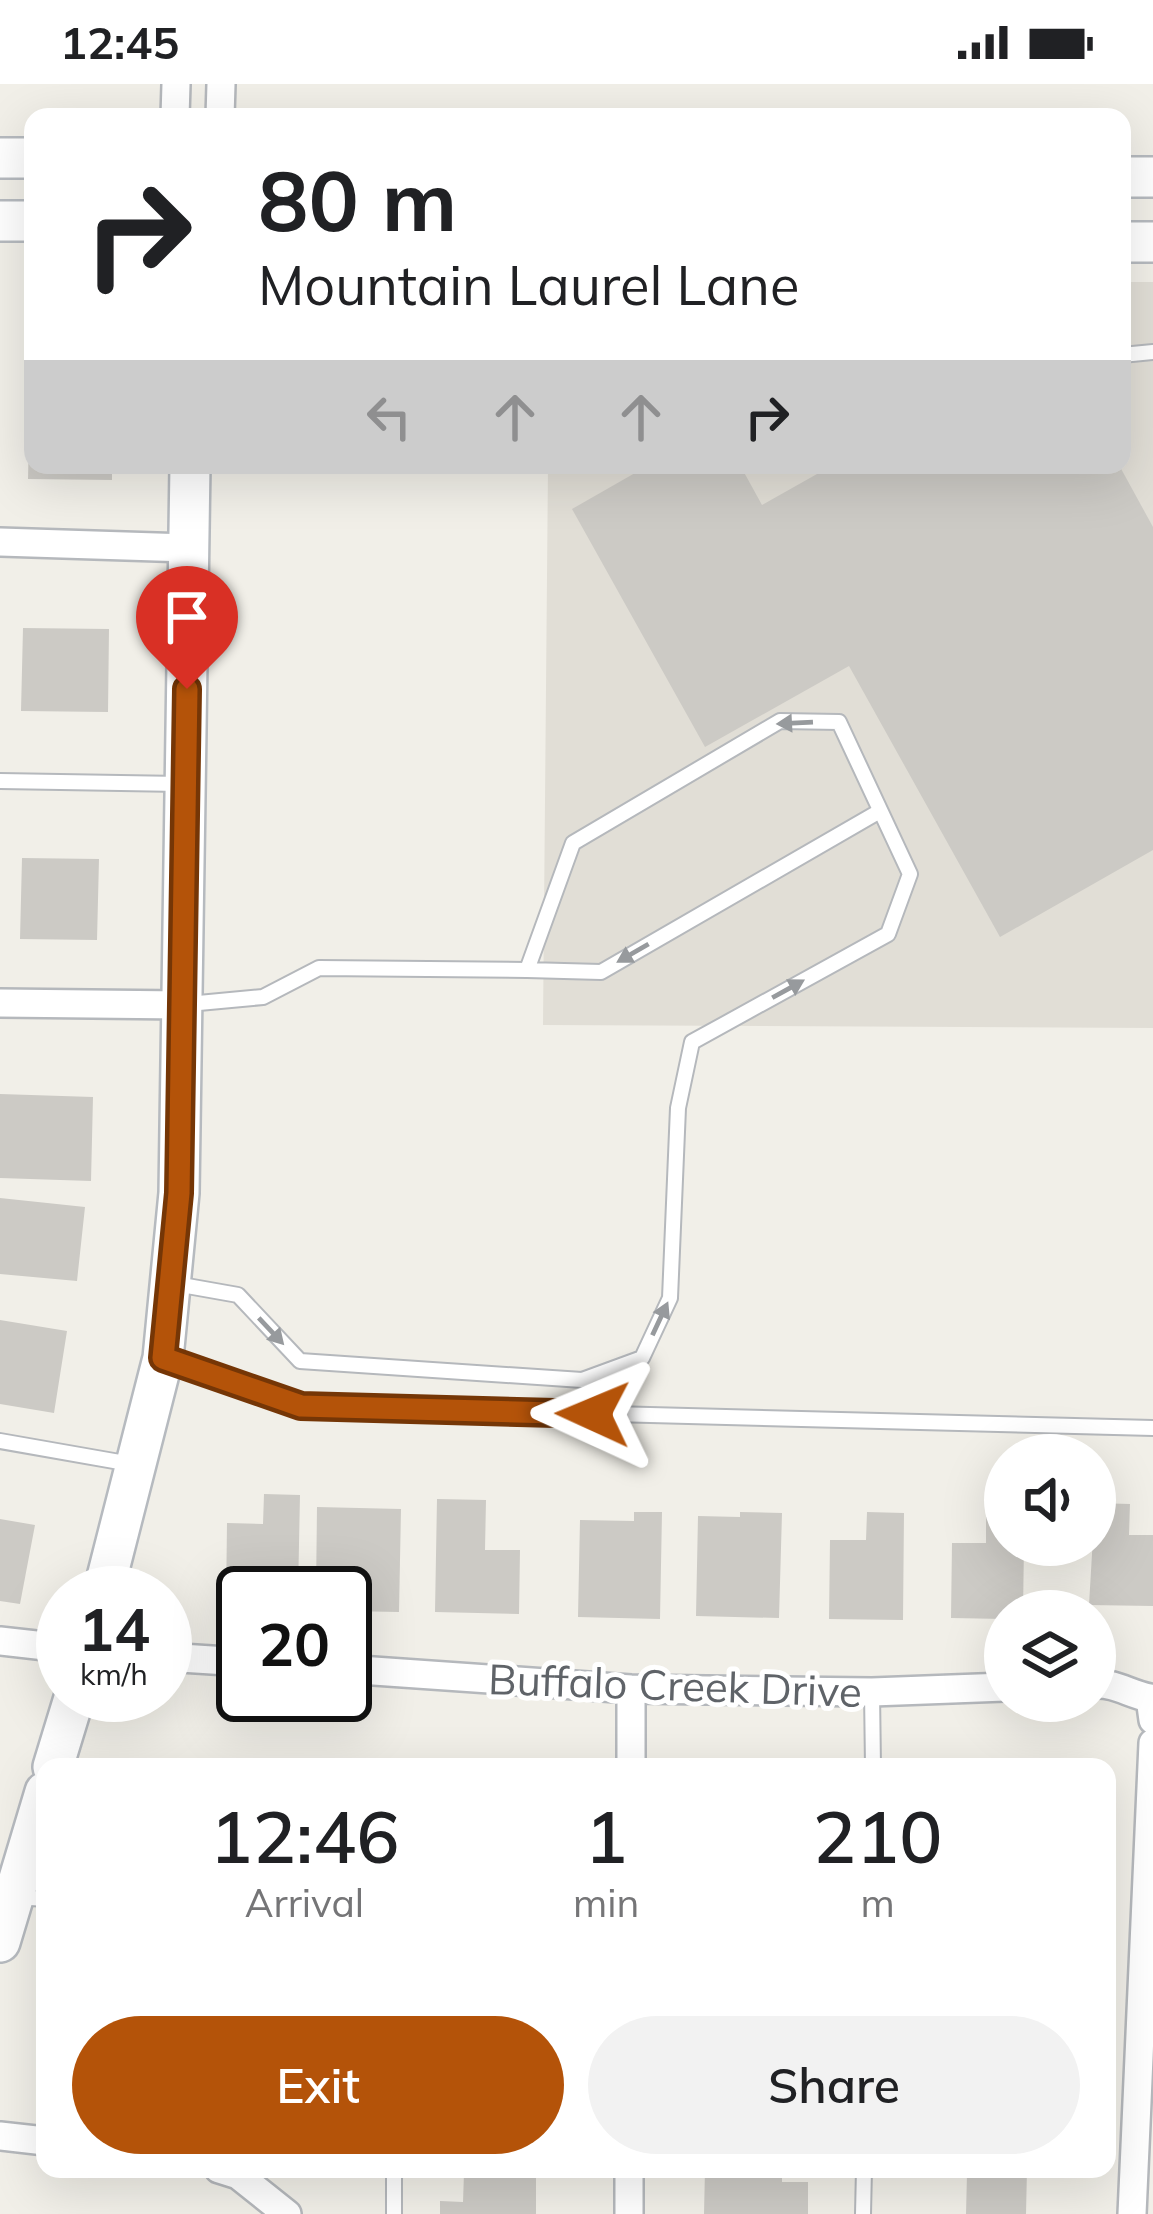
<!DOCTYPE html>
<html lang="en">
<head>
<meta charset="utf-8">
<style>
	:root { --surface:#fff; --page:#f2f2f2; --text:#202124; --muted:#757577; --accent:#b45309 }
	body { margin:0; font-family:Mulish,sans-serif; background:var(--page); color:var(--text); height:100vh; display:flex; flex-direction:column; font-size:45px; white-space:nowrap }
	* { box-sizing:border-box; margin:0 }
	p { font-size:39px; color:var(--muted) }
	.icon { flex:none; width:66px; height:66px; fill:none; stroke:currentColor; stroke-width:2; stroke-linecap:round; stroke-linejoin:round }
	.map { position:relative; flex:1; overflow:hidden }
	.details { position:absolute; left:36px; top:1674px; width:1080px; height:420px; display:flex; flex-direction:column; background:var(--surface); border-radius:24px; box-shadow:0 12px 48px #0002 }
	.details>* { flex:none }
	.guide { position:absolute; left:24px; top:24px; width:1107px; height:366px; border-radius:24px; box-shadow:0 12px 48px #0002; background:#fff; color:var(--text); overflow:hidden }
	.controls { position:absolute; left:984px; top:1350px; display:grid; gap:24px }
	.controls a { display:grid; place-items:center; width:132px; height:132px; border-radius:50%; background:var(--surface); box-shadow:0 12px 48px #0002; font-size:60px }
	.speed { position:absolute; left:36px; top:1482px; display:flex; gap:24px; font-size:60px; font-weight:700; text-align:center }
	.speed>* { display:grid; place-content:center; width:156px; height:156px; border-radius:50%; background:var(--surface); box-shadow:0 12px 48px #0002; line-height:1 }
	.speed small { font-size:30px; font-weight:400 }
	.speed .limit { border:6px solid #111; border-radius:18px; background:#fff; color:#111 }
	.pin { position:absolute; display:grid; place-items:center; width:102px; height:102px; color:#fff; margin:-123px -51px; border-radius:50% 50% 50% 0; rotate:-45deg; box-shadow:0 0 12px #0007 }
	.pin .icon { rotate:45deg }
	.me { position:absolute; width:132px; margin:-66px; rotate:271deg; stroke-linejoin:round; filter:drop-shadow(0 0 9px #0008) }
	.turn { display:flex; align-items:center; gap:42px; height:252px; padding:0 36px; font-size:54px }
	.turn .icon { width:156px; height:156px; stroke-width:2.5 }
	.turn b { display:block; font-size:84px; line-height:102px }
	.lanes { display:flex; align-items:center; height:114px; padding:0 36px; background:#0003; justify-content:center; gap:60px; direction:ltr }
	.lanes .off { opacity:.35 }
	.eta { display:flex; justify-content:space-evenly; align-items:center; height:204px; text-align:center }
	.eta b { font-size:72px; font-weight:600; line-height:84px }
	.action { display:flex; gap:24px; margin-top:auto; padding:24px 36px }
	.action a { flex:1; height:138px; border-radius:72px; background:var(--accent); color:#fff; font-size:48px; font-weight:600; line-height:138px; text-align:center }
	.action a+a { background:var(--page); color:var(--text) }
	.status { display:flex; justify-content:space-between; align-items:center; height:84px; padding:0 60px; background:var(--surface); direction:ltr }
	.status svg { height:33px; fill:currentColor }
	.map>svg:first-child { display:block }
	.education { fill:#e1ded6 }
	.building { fill:#cccac5 }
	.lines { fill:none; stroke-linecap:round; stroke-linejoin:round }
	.lane-casing { stroke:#b5b8bc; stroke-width:18 }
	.street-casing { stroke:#b5b8bc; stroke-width:32 }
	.secondary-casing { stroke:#b6babf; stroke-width:44 }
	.lane { stroke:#fff; stroke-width:14 }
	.street { stroke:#fff; stroke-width:27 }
	.secondary { stroke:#fff; stroke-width:39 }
	.oneway { fill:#979a9d }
	.route-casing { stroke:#753606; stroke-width:30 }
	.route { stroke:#b45309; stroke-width:21 }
	.labels { text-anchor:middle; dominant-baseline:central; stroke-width:10; stroke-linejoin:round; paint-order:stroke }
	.street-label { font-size:42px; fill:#5f6368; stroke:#fff }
</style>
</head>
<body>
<div class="status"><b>12:45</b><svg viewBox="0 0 49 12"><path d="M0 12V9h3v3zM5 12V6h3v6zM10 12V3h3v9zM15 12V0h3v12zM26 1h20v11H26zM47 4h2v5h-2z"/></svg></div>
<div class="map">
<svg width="1153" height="2130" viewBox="0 0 1153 2130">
	<rect width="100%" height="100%" fill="#f1efe8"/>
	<path class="education" d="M 1122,198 L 1153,198 L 1153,944 L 543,941 L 548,381 L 1122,381 Z"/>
	<path class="building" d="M 29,351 L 33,351 L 33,381 L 112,381 L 112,396 L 28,395 Z
		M 649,381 L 740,381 L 762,421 L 833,381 L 995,381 L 998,387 L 1008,381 L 1119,381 L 1153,443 L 1153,766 L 1000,853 L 849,582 L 705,663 L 572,425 Z
		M 23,544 L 109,545 L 108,628 L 21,627 Z
		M 22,774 L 99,775 L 97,856 L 20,855 Z
		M 0,1010 L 93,1013 L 91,1097 L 0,1094 Z
		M 0,1114 L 85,1123 L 77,1197 L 0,1190 Z
		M 0,1236 L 67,1247 L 54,1329 L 0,1320 Z
		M 264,1410 L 300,1411 L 298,1509 L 243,1509 L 243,1521 L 226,1521 L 227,1439 L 263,1440 Z
		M 437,1415 L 486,1416 L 485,1466 L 520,1466 L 519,1530 L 435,1528 Z
		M 1095,1419 L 1130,1420 L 1129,1451 L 1153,1451 L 1153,1522 L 1089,1521 Z
		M 317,1423 L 401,1425 L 399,1528 L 345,1527 L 345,1509 L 316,1509 Z
		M 634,1428 L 662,1428 L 660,1535 L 578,1533 L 580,1436 L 634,1437 Z
		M 740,1428 L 782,1429 L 779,1534 L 696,1532 L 698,1432 L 740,1433 Z
		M 867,1428 L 904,1429 L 903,1536 L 829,1535 L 830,1456 L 866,1456 Z
		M 986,1433 L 1005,1433 L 1005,1461 L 1024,1461 L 1023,1527 L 1005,1527 L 1005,1535 L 951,1534 L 952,1459 L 986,1459 Z
		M 0,1435 L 35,1441 L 20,1520 L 0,1517 Z
		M 705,2085 L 782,2085 L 782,2098 L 808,2098 L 808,2130 L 704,2130 Z
		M 918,2085 L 1027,2085 L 1026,2130 L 966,2130 L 967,2090 L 918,2089 Z
		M 464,2089 L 536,2091 L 536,2130 L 440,2130 L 440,2117 L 463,2118 Z"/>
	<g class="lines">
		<g class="lane-casing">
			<path id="lane" d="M 1122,271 L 1153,268
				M 0,697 L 181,700
				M 527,886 L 601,888 L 880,727
				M 176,1200 L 238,1211 L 300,1277 L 582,1296 L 642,1274 L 670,1214 L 678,1024 L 692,958 L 888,850 L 910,790 L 839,638 L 780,637 L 573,759 L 527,886 L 319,884 L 263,913 L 188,920
				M 168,1276 L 301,1322 L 1153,1344
				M 0,1357 L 131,1380
				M 872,1608 L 873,1683
				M 17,1813 L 45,1815
				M 394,2130 L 394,2085
				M 863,2130 L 864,2085"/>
		</g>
		<g class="street-casing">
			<path id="street" d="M 175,33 L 176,0
				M 220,33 L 221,0
				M 0,458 L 188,464
				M 0,919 L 183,921
				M 0,1557 L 63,1564
				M 165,1573 L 243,1578
				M 345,1585 L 631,1605 L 872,1608 L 1005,1603
				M 1095,1600 C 1116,1599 1129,1610 1150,1614 L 1153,1636
				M 631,1683 L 631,1605
				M 0,2052 L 45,2057
				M 219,2085 L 238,2091 L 287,2130
				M 629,2130 L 629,2085
				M 1132,2130 L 1153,1659"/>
		</g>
		<g class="secondary-casing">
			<path id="secondary" d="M 0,74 L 33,74
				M 1122,93 L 1153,93
				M 0,137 L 33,137
				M 1122,158 L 1153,158
				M 103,1509 L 163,1274 L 179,1109 L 190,381
				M 53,1683 L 75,1611
				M 0,1858 L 45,1708"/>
		</g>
		<use href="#lane" class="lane"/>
		<use href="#street" class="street"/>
		<use href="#secondary" class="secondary"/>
	</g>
	<defs><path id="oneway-solid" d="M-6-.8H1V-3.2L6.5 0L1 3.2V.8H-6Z" transform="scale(3)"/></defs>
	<g class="oneway">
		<use href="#oneway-solid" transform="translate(795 639) rotate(177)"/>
		<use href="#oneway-solid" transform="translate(633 869) rotate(150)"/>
		<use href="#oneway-solid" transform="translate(788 905) rotate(-29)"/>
		<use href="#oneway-solid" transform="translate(660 1235) rotate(-65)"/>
		<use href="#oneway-solid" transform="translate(271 1247) rotate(47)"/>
	</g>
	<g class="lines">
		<g class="route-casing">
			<path id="route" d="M 187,605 L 179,1109 L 163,1274 L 301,1322 L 593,1330"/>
		</g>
		<use href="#route" class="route"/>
	</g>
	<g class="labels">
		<g class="street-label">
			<text transform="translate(675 1601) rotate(2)">Buffalo Creek Drive</text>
		</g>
	</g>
</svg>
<div class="controls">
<a><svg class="icon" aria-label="sound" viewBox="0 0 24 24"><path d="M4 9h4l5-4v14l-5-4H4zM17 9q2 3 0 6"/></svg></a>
<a><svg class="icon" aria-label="layers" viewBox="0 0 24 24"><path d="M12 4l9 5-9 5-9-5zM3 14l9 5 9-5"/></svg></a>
</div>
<div class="speed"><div>14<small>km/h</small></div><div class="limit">20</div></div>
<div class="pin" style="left:187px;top:605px;background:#d93025"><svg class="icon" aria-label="arrive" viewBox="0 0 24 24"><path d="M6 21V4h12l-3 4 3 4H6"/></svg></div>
<svg class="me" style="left:593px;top:1330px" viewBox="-20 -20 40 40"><path d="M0-17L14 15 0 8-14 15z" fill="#b45309" stroke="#fff" stroke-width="4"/></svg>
<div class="guide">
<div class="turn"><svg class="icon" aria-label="right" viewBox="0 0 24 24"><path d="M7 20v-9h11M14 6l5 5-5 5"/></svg><div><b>80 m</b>Mountain Laurel Lane</div></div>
<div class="lanes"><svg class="icon off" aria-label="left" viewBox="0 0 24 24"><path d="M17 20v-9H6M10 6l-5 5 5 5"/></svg><svg class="icon off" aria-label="ahead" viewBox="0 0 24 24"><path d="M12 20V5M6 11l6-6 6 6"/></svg><svg class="icon off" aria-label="ahead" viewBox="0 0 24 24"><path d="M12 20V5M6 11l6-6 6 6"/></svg><svg class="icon" aria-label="right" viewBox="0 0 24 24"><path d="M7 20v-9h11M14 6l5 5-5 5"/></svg></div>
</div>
<section class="details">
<div class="eta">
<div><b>12:46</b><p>Arrival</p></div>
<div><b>1</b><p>min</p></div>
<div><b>210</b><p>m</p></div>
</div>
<div class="action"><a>Exit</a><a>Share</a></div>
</section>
</div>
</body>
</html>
